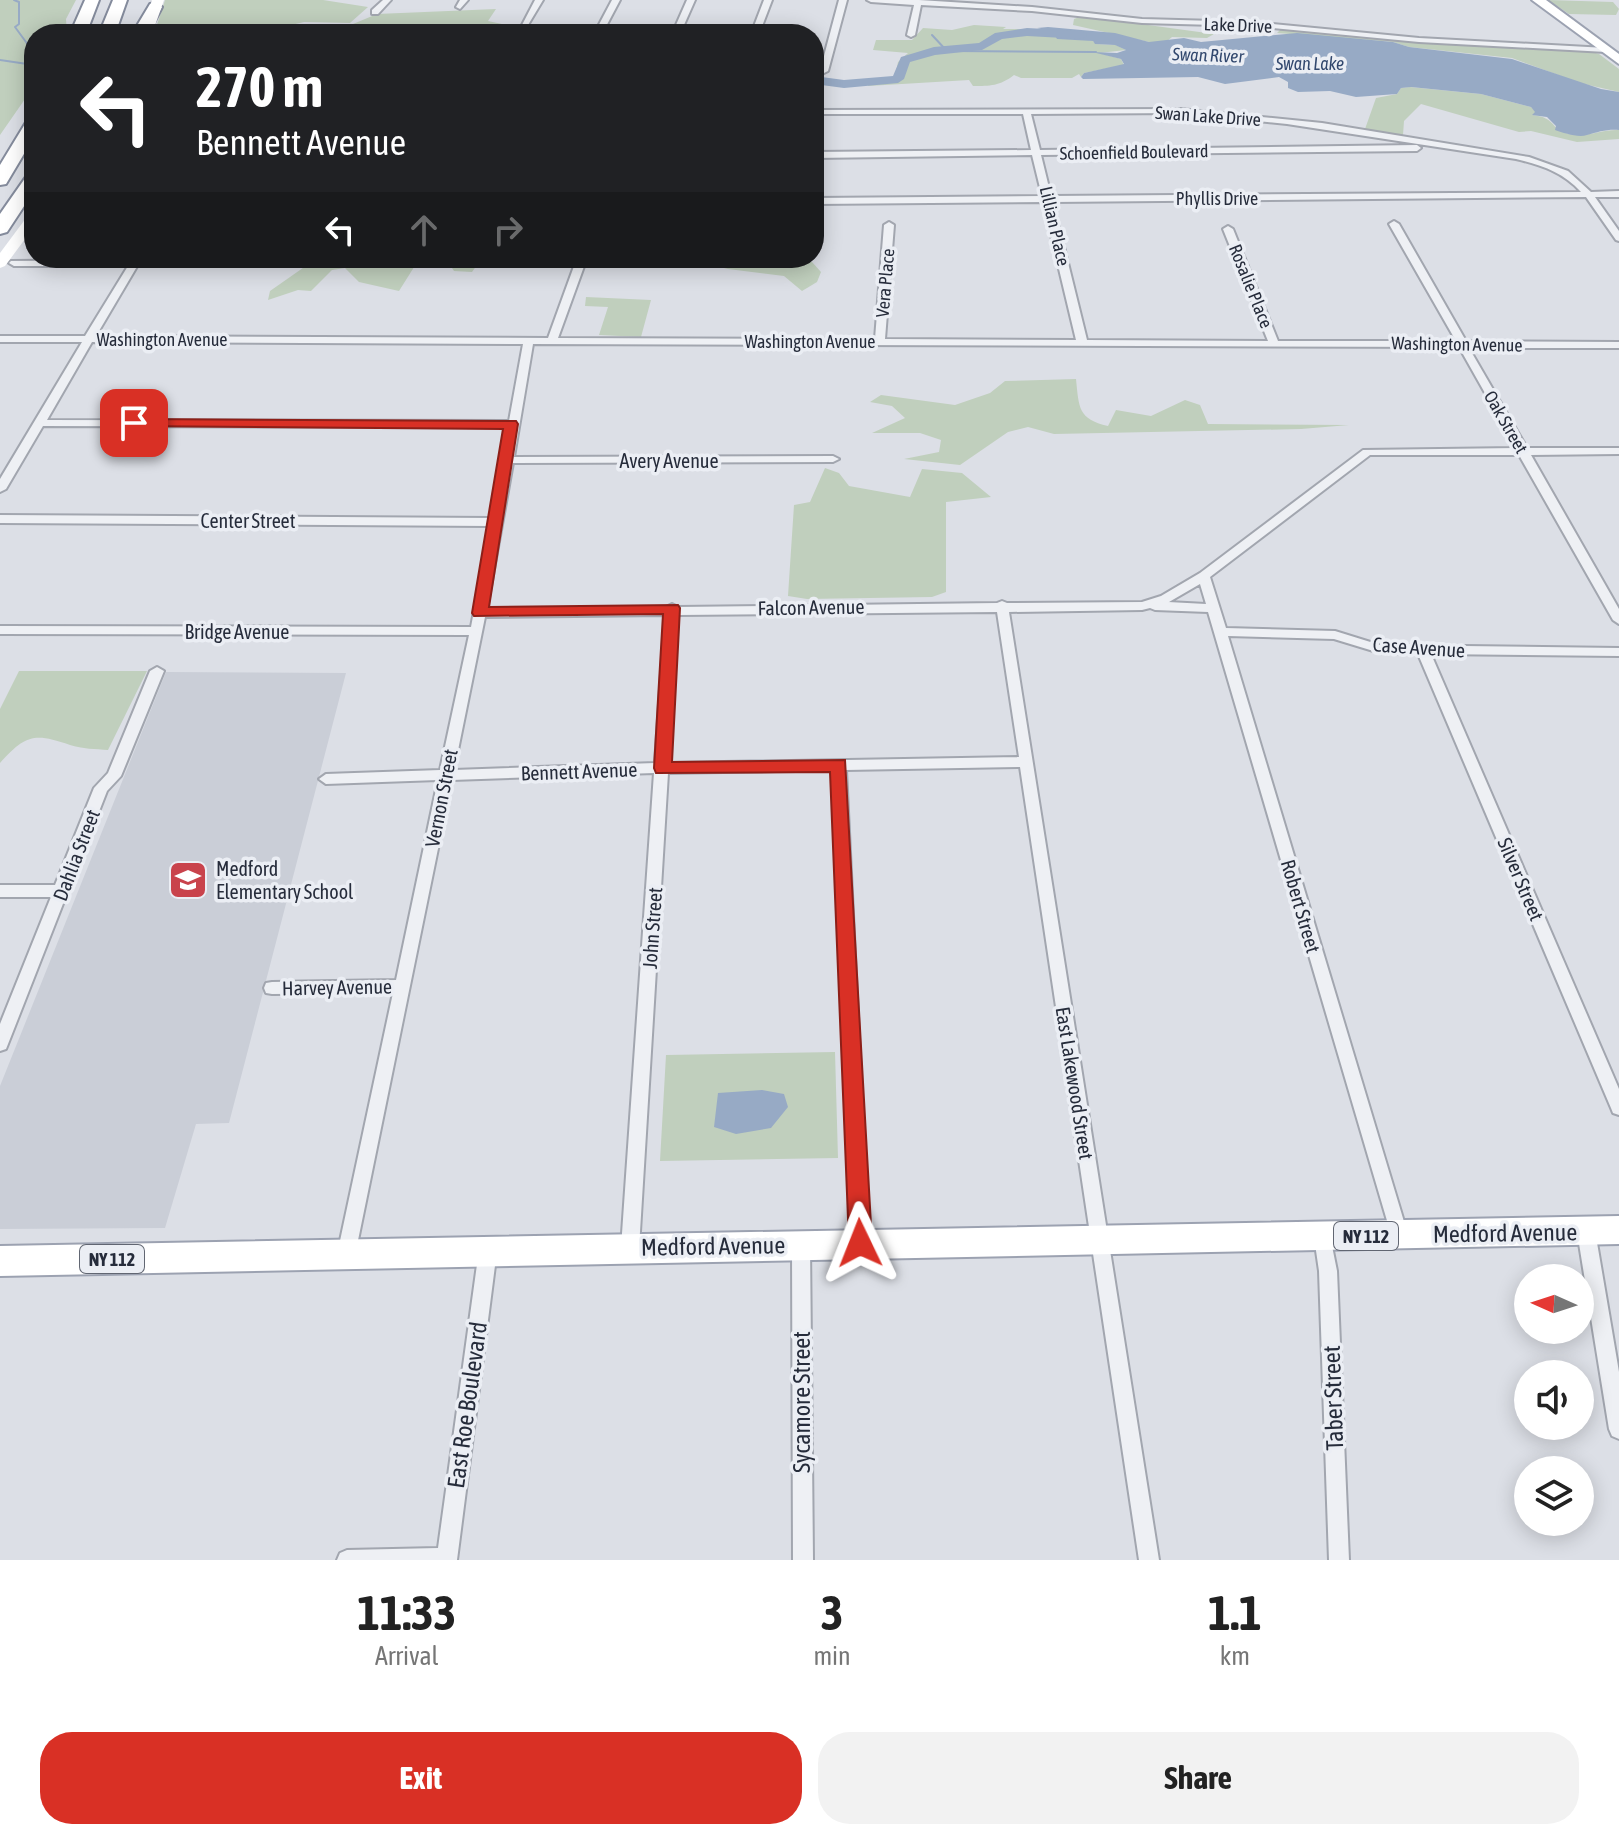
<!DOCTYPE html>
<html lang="en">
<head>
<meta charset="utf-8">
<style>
	:root { --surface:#fff; --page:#f2f2f2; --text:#222; --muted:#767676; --accent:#d93025 }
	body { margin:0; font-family:"Asap Condensed",sans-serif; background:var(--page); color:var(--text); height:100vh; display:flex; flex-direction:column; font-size:30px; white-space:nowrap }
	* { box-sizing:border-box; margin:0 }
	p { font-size:26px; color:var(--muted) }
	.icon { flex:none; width:44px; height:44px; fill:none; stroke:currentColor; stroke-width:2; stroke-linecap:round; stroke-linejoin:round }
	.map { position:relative; height:1560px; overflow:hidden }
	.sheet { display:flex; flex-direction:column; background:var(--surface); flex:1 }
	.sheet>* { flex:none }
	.guide { position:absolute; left:24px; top:24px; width:800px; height:244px; border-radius:32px; box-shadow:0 4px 20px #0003; background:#202124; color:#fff; overflow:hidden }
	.needle { width:52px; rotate:273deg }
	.tools { position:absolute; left:1514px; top:1264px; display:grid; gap:16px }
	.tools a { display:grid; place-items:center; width:80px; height:80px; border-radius:50%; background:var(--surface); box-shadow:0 4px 20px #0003; font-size:40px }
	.pin { position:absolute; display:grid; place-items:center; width:68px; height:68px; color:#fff; margin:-34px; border-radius:16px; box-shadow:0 4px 12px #0006 }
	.me { position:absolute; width:88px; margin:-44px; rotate:358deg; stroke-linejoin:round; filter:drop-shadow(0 0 6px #0008) }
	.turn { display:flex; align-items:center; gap:28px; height:168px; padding:0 40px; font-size:36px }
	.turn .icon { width:104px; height:104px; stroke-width:2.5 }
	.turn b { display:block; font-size:56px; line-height:68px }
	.lanes { display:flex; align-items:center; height:76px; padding:0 40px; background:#0003; justify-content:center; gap:40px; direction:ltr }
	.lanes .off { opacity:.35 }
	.eta { display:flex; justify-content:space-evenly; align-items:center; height:136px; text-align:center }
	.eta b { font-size:48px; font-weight:700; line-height:56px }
	.button { display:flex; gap:16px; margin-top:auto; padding:16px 40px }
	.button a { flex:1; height:92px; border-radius:32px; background:var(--accent); color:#fff; font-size:32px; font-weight:700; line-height:92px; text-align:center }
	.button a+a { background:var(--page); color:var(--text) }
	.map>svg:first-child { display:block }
	.built { fill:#caced7 }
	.green { fill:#c0cfbd }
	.water { fill:#97aac5 }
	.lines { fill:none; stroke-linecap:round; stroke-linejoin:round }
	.stream { stroke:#97aac5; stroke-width:2 }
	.river { fill:#97aac5; fill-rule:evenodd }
	.minor-casing { stroke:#a2a6af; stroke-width:4 }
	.primary-casing { stroke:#9ca2b1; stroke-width:4 }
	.motorway-casing { stroke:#848b9c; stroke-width:4 }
	.minor { fill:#eef0f4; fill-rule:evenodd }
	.secondary { fill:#fff; fill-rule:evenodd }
	.primary { fill:#fff; fill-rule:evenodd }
	.motorway { fill:#fff; fill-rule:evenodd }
	.route { fill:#d93025; stroke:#8d1f18; stroke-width:2 }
	.labels { text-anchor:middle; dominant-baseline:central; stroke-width:7; stroke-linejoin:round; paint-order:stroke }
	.far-street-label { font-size:18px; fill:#262c3b; stroke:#ebeef4 }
	.far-water-label { font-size:18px; font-style:italic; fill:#32486e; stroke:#ebeef4 }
	.shield { fill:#ebeef4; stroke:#616672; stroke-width:2 }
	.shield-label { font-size:18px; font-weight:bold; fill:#262c3b }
	.street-label { font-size:20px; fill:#262c3b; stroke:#ebeef4 }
	.poi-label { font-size:20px; fill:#262c3b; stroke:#ebeef4; text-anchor:start }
	.near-street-label { font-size:24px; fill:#262c3b; stroke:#ebeef4 }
</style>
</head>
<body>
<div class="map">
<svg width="1619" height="1560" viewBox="0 0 1619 1560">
	<rect width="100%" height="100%" fill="#dcdfe6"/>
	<path class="built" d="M 166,672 L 346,673 L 229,1123 L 196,1124 L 165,1228 L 0,1229 L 0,1086 Z"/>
	<path class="green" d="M 0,0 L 76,0 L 66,19 L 67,34 L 34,34 L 34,86 L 0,135 Z
		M 165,0 L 323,0 L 368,7 L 350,23 L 304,22 L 274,29 L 353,24 L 377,14 L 496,9 L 488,21 L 520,28 L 548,28 L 558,32 L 154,34 Z
		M 1548,0 L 1613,2 L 1619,9 L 1616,15 L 1569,14 Z
		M 1082,16 L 1214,34 L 1207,38 L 1172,37 L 1166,42 L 1149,42 L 1073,25 L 1074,19 Z
		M 974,25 L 1006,27 L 1003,29 L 1038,29 L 1093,41 L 1096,44 L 1116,45 L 1126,50 L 1099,53 L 1121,59 L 1124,65 L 1084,73 L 1081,77 L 1079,74 L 1072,78 L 1021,78 L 1014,75 C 1000,86 990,86 973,86 L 969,80 L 868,86 L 869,82 L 895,77 L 898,62 L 908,53 L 873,50 L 876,40 L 912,40 L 923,28 L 952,30 Z
		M 1281,29 L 1589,51 L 1599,54 L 1619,69 L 1619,92 L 1580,83 L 1512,58 L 1409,47 L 1393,42 L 1277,33 Z
		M 1410,87 L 1481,94 L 1531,107 L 1536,112 L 1533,115 C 1556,118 1550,128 1566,133 C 1583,139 1602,129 1619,130 L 1619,139 L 1577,142 L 1531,131 L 1519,132 L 1421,104 L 1404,121 L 1403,135 L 1365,129 L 1376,98 L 1397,94 L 1401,88 Z
		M 312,258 L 482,258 L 472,272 L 454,271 L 450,265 L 435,260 L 416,264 L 399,291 L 359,282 L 345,268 L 332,270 L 311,291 L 298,290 L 268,300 L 270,291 L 310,263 Z
		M 714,258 L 790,258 L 812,262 L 821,272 L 817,282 L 802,291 L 784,276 L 728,269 L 720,267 Z
		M 586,297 L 651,300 L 641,337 L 599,335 L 608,307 L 585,306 Z
		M 1076,379 C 1079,408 1078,419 1108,426 L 1116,410 L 1151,416 L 1185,400 L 1200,405 L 1208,424 L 1349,425 L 1301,429 L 1054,434 L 1028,427 L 1008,432 L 960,465 L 904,459 L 939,452 L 941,440 L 920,433 L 872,433 L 905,418 L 892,406 L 870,402 L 881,395 L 955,405 L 990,393 L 1005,381 Z
		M 825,468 L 839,473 L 849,486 L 910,497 L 922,469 L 962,473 L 991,497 L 946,502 L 946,592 L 932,597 L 807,599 L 788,596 L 794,505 L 810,502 Z
		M 19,671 L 147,671 L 108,750 C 96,749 82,749 70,745 C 35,733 26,734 0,763 L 0,709 Z
		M 835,1052 L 838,1158 L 660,1161 L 666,1055 Z"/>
	<path class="water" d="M 1048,27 L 1115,33 L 1149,42 L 1184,38 L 1201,42 L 1297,33 L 1393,42 L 1409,47 L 1512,59 L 1601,89 L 1619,92 L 1619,130 C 1607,129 1598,132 1587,135 C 1578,138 1564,133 1555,130 L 1556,126 L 1547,117 L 1532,115 L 1535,112 L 1531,107 L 1481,94 L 1411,87 L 1401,88 L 1397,94 L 1356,97 L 1330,91 L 1298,92 L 1288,88 L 1288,82 L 1279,77 L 1225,84 L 1198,77 L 1083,79 L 1081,77 L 1084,73 L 1124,64 L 1121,59 L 1092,52 L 1117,53 L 1126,50 L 1115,45 L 1095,44 L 1093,41 L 1057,39 L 1053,32 L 1037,28 Z
		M 762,1090 L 784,1094 L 788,1107 L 771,1128 L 736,1134 L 714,1127 L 718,1093 Z"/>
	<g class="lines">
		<path class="stream" d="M 14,0 L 19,2 L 19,24 L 15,27 L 34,53 L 26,64
			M 932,35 L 946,50 L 952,51 L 1096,52
			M 0,60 L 34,65"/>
		<path class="river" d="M 453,25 L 488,34 L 400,34 L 406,30 Z
			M 1027,28 L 1082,31 L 1088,35 L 1082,39 L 1027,36 L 1002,39 L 982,50 L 935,55 L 910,62 L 904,79 L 898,83 L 844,88 L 814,84 L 814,76 L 844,80 L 893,76 L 901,57 L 934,47 L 979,43 L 995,33 Z"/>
		<g class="minor-casing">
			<path id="minor" d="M 383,0 L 391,0 L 378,14 L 372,14 L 372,10 Z
				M 460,0 L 468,0 L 460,9 L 456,7 Z
				M 535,0 L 543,0 L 528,25 L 522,25 Z
				M 612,0 L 620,0 L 602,34 L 594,34 Z
				M 687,0 L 695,0 L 680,34 L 672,34 Z
				M 764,0 L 772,0 L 759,34 L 751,34 Z
				M 839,0 L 847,0 L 828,71 L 824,73 L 820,71 Z
				M 867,0 L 919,0 L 1032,7 L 1142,19 L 1252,22 L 1419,38 L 1606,48 L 1610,50 L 1606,52 L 1419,42 L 1252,26 L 1142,23 L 1032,11 L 921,5 L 915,35 L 911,37 L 907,35 L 914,5 L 871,2 Z
				M 1180,109 L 1322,123 L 1529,157 L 1568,171 L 1591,192 L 1619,191 L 1619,197 L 1595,197 L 1619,231 L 1619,241 L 1616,240 L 1586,197 L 1053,202 L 1087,340 L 1268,341 L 1223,229 L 1228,226 L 1233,229 L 1278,341 L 1456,341 L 1389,224 L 1394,221 L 1399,224 L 1466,341 L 1619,342 L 1619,348 L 1469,348 L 1527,448 L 1619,448 L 1619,454 L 1531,455 L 1619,609 L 1619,624 L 1613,620 L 1519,455 L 1370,455 L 1210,577 L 1226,628 L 1335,631 L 1380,645 L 1619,648 L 1619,656 L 1431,654 L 1619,1089 L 1619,1115 L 1613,1113 L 1611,1108 L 1418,654 L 1380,653 L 1334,639 L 1228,636 L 1408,1235 L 1405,1241 L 1399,1243 L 1393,1241 L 1208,612 L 1155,610 L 1150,608 L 1142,610 L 1009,612 L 1159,1560 L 1139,1560 L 1020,767 L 846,770 L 869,1243 L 866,1249 L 860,1251 L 854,1249 L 851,1243 L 832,770 L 668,773 L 639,1248 L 636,1254 L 630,1256 L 624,1254 L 621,1248 L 654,773 L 452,780 L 355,1255 L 352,1261 L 346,1264 L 340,1261 L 337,1255 L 393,993 L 272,994 L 266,993 L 264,988 L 266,983 L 272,982 L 396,980 L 438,780 L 326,784 L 319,779 L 326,774 L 440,770 L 469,635 L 0,634 L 0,626 L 471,627 L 490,526 L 0,523 L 0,515 L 491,518 L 501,462 L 499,460 L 502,457 L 508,427 L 43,426 L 6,489 L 0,492 L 0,479 L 82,342 L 0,342 L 0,336 L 85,336 L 128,266 L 14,266 L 9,263 L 11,261 L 131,260 L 132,258 L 142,258 L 96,336 L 548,338 L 577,258 L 587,258 L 558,338 L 875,339 L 884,225 L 889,222 L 894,225 L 885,339 L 1076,340 L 1043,202 L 814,204 L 814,198 L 1042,196 L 1032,155 L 814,158 L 814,152 L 1031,150 L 1023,114 L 814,114 L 814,110 ZM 1180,113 L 1287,124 L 1516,159 C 1541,165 1563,172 1581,192 L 1051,196 L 1041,155 L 1417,151 L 1421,148 L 1417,145 L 1040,150 L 1031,114 ZM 92,342 L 523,344 L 509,421 L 47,420 ZM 533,344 L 1459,347 L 1516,448 L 1363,450 L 1200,573 L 1161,596 L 1142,602 L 1007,603 L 1002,601 L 997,603 L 678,607 L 672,604 L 666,607 L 487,609 L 513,463 L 833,462 L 839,459 L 833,456 L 514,457 ZM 1200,584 L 1206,604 L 1168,602 L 1169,602 ZM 997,612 L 1019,757 L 669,763 L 678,615 ZM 665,615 L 655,763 L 454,770 L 485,617 Z
				M 157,667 L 164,671 L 121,776 L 107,791 L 69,888 L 70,891 L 66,896 L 8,1044 L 6,1049 L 0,1051 L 0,1024 L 51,897 L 0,897 L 0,885 L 55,885 L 94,788 L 108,773 L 150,671 Z
				M 1586,1223 L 1592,1225 L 1595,1231 L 1619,1372 L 1619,1439 L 1612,1436 L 1609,1429 L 1577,1231 L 1580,1225 Z
				M 1323,1229 L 1329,1231 L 1337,1271 L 1349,1560 L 1329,1560 L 1319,1271 L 1314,1237 L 1317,1231 Z
				M 801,1236 L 807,1238 L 810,1244 L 813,1560 L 793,1560 L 792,1244 L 795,1238 Z
				M 488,1242 L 494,1244 L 497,1250 L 457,1560 L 337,1560 L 340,1553 L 347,1550 L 438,1548 L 479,1250 L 482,1244 Z"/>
		</g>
		<g class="primary-casing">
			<path id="primary" d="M 1532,0 L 1546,0 L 1619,54 L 1619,64 Z
				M 1619,1216 L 1619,1244 L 0,1276 L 0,1246 Z"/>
		</g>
		<g class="motorway-casing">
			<path id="motorway" d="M 85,0 L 99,0 L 86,34 L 70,34 Z
				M 113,0 L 127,0 L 115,34 L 99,34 Z
				M 155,3 L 162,7 L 148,34 L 132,34 L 150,4 Z
				M 34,118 L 34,137 L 6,184 L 0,185 L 0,165 L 28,119 Z
				M 34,173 L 34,191 L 7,232 L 0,234 L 0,214 L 28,174 Z"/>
		</g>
		<use href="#minor" class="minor"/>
		<path class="secondary" d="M 152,0 L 164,0 L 152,34 L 140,34 Z
			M 34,213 L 34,227 L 5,266 L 0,268 L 0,253 L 29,214 Z"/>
		<use href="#primary" class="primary"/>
		<use href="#motorway" class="motorway"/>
	</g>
	<path class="route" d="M 134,419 L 516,421 L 518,424 L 489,607 L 678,605 L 680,608 L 672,762 L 845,760 L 872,1243 L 868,1250 L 860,1254 L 852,1250 L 849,1243 L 830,772 L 656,773 L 654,768 L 663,614 L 474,616 L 472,613 L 503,429 L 129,426 L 129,420 Z"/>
	<defs>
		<g id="school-square" transform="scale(2)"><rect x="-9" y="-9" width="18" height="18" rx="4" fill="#c9434c" stroke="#ebeef4"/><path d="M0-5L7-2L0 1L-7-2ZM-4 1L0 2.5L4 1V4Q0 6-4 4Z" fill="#fff"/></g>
	</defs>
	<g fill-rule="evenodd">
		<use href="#school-square" x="188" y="880"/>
	</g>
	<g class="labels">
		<g class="far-street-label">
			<text transform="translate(1238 25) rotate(2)">Lake Drive</text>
			<text transform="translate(1208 116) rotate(4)">Swan Lake Drive</text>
			<text transform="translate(1134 152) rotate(-1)">Schoenfield Boulevard</text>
			<text x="1217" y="198">Phyllis Drive</text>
			<text transform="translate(1055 226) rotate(77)">Lillian Place</text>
			<text transform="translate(885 283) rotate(-85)">Vera Place</text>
			<text transform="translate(1251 286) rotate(68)">Rosalie Place</text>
			<text x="162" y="339">Washington Avenue</text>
			<text x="810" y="341">Washington Avenue</text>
			<text transform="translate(1457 344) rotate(1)">Washington Avenue</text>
			<text transform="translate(1506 422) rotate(60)">Oak Street</text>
		</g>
		<g class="far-water-label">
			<text transform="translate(1208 55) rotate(2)">Swan River</text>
			<text x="1310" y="63">Swan Lake</text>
		</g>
		<g class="shield">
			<rect x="1334" y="1222" width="64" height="28" rx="6"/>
			<rect x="80" y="1245" width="64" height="28" rx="6"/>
		</g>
		<g class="shield-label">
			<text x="1366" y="1236">NY 112</text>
			<text x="112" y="1259">NY 112</text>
		</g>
		<g class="street-label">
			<text x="669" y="460">Avery Avenue</text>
			<text x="248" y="520">Center Street</text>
			<text transform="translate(811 607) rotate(-1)">Falcon Avenue</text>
			<text x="237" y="631">Bridge Avenue</text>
			<text transform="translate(1419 647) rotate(4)">Case Avenue</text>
			<text transform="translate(579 771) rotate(-2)">Bennett Avenue</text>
			<text transform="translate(441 798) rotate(-79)">Vernon Street</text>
			<text transform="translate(76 855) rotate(-69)">Dahlia Street</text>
			<text transform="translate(1521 879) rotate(67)">Silver Street</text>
			<text transform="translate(1301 906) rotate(74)">Robert Street</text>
			<text transform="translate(652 928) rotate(-86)">John Street</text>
			<text transform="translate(337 987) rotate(-1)">Harvey Avenue</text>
			<text transform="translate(1075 1083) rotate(81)">East Lakewood Street</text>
		</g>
		<g class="poi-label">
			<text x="216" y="868">Medford<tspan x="216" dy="23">Elementary School</tspan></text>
		</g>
		<g class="near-street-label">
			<text transform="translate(1505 1233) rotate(-1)">Medford Avenue</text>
			<text transform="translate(713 1246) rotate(-1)">Medford Avenue</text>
			<text transform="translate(1333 1398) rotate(-92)">Taber Street</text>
			<text transform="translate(801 1402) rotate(-90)">Sycamore Street</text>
			<text transform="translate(467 1405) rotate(-82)">East Roe Boulevard</text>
		</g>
	</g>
</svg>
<div class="tools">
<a><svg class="needle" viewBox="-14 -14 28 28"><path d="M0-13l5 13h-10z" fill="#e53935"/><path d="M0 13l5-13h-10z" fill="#767676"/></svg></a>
<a><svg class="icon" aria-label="sound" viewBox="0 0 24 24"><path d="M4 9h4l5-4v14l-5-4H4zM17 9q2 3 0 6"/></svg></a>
<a><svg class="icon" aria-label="layers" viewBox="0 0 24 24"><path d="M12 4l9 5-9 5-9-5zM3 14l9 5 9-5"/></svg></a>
</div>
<div class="pin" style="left:134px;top:423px;background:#d93025"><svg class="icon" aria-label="arrive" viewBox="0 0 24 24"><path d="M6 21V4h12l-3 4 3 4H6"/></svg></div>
<svg class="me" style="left:860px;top:1243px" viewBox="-20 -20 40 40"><path d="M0-17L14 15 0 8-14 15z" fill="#d93025" stroke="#fff" stroke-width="4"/></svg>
<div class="guide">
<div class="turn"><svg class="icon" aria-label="left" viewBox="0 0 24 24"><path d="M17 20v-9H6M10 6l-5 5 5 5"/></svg><div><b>270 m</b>Bennett Avenue</div></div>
<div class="lanes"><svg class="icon" aria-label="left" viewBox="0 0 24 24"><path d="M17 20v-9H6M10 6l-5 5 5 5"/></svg><svg class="icon off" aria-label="ahead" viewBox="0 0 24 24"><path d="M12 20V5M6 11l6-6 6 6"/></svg><svg class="icon off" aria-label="right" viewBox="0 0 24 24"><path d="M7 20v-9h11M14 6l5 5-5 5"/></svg></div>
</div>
</div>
<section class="sheet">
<div class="eta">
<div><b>11:33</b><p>Arrival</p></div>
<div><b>3</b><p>min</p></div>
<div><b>1.1</b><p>km</p></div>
</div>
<div class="button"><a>Exit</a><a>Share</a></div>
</section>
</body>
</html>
